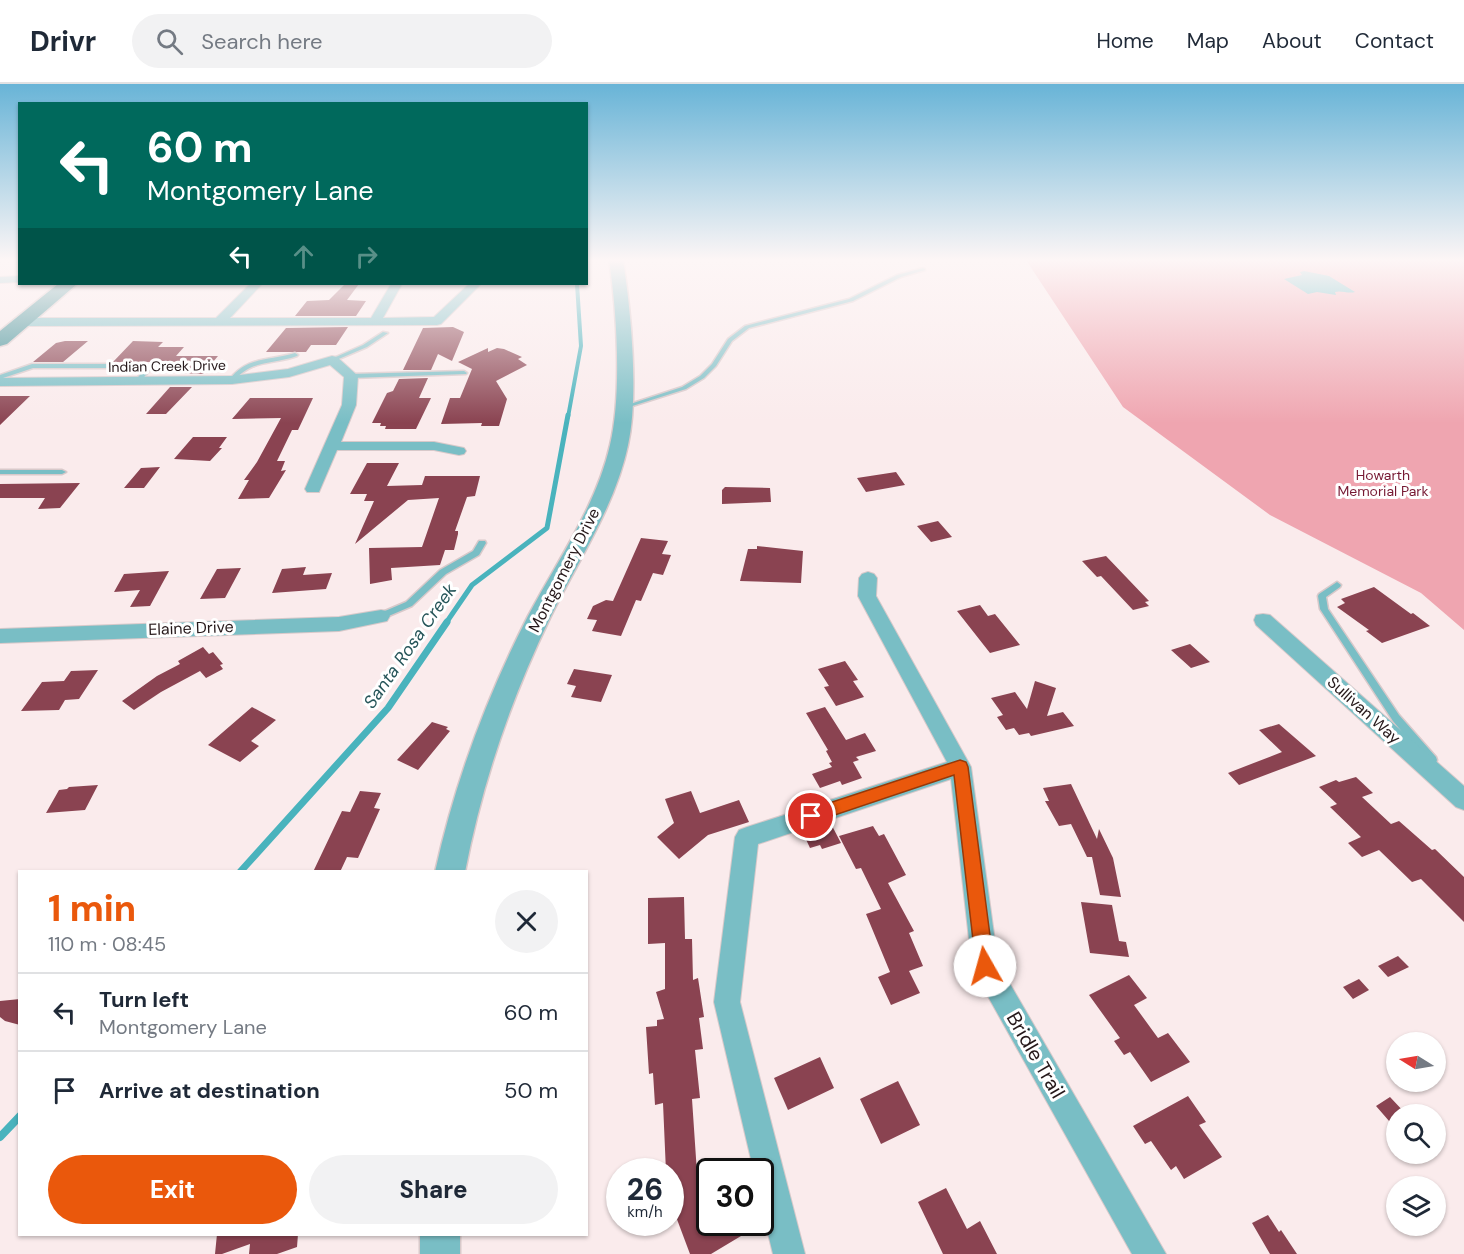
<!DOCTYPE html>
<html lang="en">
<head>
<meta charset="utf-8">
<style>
	:root { --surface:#fff; --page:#f2f2f3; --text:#1f2937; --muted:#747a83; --line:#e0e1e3; --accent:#ea580c }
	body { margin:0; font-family:"DM Sans",sans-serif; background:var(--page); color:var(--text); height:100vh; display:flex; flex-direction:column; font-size:22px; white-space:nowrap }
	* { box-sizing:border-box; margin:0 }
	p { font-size:20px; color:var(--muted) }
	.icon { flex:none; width:33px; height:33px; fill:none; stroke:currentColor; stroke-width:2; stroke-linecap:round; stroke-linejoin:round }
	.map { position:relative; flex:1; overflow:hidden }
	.panel { position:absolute; left:18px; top:786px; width:570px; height:366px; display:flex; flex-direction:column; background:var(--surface); border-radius:0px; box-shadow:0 2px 4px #0004 }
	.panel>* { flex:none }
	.top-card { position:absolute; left:18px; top:18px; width:570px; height:183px; border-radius:0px; box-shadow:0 2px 4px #0004; background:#00695c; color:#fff; overflow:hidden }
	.needle { width:39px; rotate:281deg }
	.buttons { position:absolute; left:1386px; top:948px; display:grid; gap:12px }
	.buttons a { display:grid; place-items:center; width:60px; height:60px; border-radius:50%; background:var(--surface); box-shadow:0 2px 4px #0004; font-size:30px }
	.speed { position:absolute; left:606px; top:1074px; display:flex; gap:12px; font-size:30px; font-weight:700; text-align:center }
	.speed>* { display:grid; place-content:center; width:78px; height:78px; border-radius:50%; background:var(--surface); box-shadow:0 2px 4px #0004; line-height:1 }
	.speed small { font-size:15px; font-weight:400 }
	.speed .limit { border:3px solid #111; border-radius:9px; background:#fff; color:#111 }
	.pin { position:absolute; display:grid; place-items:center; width:51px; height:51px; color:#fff; margin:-26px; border:3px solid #fff; border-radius:50%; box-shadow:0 2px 6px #0007 }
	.me { position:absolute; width:66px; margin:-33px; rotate:353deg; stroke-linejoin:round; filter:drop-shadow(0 0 4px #0008) }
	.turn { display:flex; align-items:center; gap:21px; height:126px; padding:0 30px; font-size:27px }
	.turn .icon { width:78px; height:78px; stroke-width:2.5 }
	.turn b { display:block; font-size:42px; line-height:51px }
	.lanes { display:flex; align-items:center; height:57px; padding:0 30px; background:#0003; justify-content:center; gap:30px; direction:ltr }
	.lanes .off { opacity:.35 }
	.round { display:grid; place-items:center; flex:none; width:63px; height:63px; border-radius:32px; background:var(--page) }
	.overview { display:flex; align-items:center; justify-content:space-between; height:102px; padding:0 30px }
	h1 { font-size:36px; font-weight:800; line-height:45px; color:var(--accent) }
	.action { display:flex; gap:12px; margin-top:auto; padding:12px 30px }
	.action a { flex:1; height:69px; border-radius:36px; background:var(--accent); color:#fff; font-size:24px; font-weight:800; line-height:69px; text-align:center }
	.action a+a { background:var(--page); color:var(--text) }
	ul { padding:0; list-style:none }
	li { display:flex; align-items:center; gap:18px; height:78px; padding:0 30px; border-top:2px solid var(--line) }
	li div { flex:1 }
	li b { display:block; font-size:22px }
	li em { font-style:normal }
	header { display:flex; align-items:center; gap:36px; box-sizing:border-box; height:84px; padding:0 30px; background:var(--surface); border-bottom:2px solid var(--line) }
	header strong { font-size:28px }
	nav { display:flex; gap:33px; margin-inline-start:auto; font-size:21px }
	.search { width:420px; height:54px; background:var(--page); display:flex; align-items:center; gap:15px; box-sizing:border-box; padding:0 21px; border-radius:33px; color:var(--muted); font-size:22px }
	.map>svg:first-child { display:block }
	.green { fill:#efa5b0 }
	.water { fill:#49b3bd }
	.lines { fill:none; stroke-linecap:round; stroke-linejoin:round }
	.stream-far3 { stroke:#49b3bd; stroke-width:4 }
	.stream-far2 { stroke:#49b3bd; stroke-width:5 }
	.stream-far1 { stroke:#49b3bd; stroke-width:7 }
	.stream { stroke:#49b3bd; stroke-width:8 }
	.building { fill:#8a4351 }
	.service-casing { stroke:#d8c9ca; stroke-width:3 }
	.minor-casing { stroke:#d8c9ca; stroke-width:2 }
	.tertiary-casing { stroke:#d8c9ca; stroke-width:3 }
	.primary-casing { stroke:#d8c9ca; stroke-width:3 }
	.service { fill:#79bec5; fill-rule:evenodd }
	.minor { fill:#79bec5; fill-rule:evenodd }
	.tertiary { fill:#79bec5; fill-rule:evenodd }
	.primary { fill:#378b92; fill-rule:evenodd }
	.route { fill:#ea580c; stroke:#983908; stroke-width:1.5 }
	.labels { text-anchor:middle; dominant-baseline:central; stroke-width:6; stroke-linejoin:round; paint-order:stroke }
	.far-street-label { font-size:14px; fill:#25181a; stroke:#fff }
	.far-park-label { font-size:14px; fill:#761933; stroke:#fff }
	.street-label { font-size:16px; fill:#25181a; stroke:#fff }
	.water-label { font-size:18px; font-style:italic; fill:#27565a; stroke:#fff }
	.near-street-label { font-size:20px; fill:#25181a; stroke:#fff }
</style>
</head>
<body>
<header>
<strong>Drivr</strong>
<div class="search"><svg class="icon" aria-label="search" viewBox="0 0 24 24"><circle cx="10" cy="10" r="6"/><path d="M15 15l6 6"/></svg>Search here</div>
<nav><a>Home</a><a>Map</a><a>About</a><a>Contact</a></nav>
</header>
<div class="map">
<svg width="1464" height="1170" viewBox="0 0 1464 1170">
	<rect width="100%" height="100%" fill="#faebec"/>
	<path class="green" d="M 1026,176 L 1464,176 L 1464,546 L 1421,509 L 1270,431 L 1123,323 Z"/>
	<path class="water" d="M 1304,187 L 1329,192 L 1355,208 C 1348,210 1341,206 1335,208 L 1336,211 L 1317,208 L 1308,210 L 1284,195 L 1302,191 L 1300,188 Z"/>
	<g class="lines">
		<path class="stream-far3" d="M 568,333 L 581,262 L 577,200"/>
		<path class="stream-far2" d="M 446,539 L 472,501 L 547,444 L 568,331"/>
		<path class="stream-far1" d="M 240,788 L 388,624 L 447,538"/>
		<path class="stream" d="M 0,1053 L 20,1032"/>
	</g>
	<path class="building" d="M 345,200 L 359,200 L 347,216 L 366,217 L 356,232 L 295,232 L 307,217 L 329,216 Z
		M 348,243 L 336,261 L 311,261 L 306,268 L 266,268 L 286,244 Z
		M 453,243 L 464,248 L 452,277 L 438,270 L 431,286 L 403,286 L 423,244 Z
		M 65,257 L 88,257 L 63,278 L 33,278 L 56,259 Z
		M 133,257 L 163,258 L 158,263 L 184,263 L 176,272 L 218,272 L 203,290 L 159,288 L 169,278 L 113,278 Z
		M 488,264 L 488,268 L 497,264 L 504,265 L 522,273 L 518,275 L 527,281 L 496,297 L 507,315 L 499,342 L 481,342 L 482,339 L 441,340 L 450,314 L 460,314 L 472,285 L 458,278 Z
		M 428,294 L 419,314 L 431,314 L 416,345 L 385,345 L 386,342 L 380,342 L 381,339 L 372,339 L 387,309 L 393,307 L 399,295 Z
		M 170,303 L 192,303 L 166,330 L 146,330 Z
		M 0,312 L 30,312 L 0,341 Z
		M 250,314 L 313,314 L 298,346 L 292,346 L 277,377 L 285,377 L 281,387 L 286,386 L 269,414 L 238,415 L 249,396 L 244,396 L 257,378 L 281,334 L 232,335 Z
		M 193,353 L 227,353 L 219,364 L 222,364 L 210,377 L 174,375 Z
		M 367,379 L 399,379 L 387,402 L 422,401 L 425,392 L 480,392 L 475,412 L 467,413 L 455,447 L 458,447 L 458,450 L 454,466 L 445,466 L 440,481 L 391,484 L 392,496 L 370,500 L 369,464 L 422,463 L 439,414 L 408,416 L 355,460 L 374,417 L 364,417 L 367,410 L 350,410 Z
		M 160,383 L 144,404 L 124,404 L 141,384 Z
		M 896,388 L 905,401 L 866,408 L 857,394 Z
		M 80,399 L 60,424 L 38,425 L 45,414 L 0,414 L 0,400 Z
		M 725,403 L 770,404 L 771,418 L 722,420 L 722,406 Z
		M 938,437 L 952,453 L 931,458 L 917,442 Z
		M 641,454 L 668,457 L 662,470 L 671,471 L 663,491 L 653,489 L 641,517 L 636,516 L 621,552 L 592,547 L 597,536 L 587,535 L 593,522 L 606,516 L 613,517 Z
		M 757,462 L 803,467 L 801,499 L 740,497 L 748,465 L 757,465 Z
		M 1106,472 L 1149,517 L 1145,518 L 1149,522 L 1133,526 L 1101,492 L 1097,493 L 1082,477 Z
		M 306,483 L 303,491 L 332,489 L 326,505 L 272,509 L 282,485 Z
		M 241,484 L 225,514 L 200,515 L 217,485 Z
		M 169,487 L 150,522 L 130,523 L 140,506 L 114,508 L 124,490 Z
		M 1374,503 L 1411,530 L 1413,529 L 1430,542 L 1382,559 L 1366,547 L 1369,546 L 1337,523 L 1345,519 L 1341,515 Z
		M 980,521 L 988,532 L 995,530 L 1020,561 L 990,569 L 957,527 Z
		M 1190,560 L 1210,578 L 1191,584 L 1171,566 Z
		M 203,563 L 209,570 L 213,568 L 223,580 L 220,581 L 223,585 L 206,594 L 200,587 L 161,608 L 134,626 L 122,617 L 157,592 L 180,580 L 178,577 Z
		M 845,577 L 858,596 L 853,597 L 864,613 L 836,622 L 824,603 L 829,602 L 818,585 Z
		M 574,585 L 612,591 L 601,618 L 571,613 L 576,602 L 567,600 Z
		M 98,586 L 79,615 L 65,616 L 59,626 L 21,627 L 42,598 L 64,597 L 71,587 Z
		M 1035,597 L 1056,604 L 1047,632 L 1063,628 L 1074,642 L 1031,652 L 1029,649 L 1019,651 L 1014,644 L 1006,646 L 997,633 L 1003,631 L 991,614 L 1015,608 L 1027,625 Z
		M 252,623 L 276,636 L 251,657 L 259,662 L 240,678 L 208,661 Z
		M 825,623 L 846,656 L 865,649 L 876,667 L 856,673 L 859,676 L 853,678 L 862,694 L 842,701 L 840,697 L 820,704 L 812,690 L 832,683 L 829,679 L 832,678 L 826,667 L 828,666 L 806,629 Z
		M 432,638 L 448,643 L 446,645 L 450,647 L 418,686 L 397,676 Z
		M 1279,640 L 1316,672 L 1239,701 L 1228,689 L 1282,668 L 1259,646 Z
		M 1356,693 L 1373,709 L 1362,713 L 1391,740 L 1399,737 L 1432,766 L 1435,765 L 1464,793 L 1464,838 L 1421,795 L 1412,798 L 1379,766 L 1362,773 L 1348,759 L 1361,753 L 1330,723 L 1337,720 L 1319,703 L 1336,696 L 1339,698 Z
		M 1071,700 L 1097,755 L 1099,745 L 1113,774 L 1121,813 L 1100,811 L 1092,773 L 1087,773 L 1071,740 L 1059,742 L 1045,717 L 1049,717 L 1043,704 Z
		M 98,701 L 85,726 L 46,729 L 59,706 L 67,705 L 69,703 Z
		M 360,707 L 381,709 L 374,724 L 380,725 L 358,774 L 347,773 L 340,788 L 313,788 L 342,727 L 350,728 Z
		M 691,707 L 700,729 L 739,716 L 749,738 L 708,751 L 679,775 L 657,753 L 674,739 L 665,715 Z
		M 830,738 L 841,759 L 822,765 L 820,761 L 810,764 L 803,749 Z
		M 873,742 L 879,752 L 884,750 L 906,791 L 888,799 L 914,847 L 909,849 L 923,882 L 909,887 L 920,909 L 891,921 L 878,893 L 890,888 L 866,830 L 881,825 L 861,784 L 856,785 L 839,752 Z
		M 684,813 L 685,855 L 692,855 L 693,896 L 698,894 L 704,933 L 699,934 L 703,965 L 695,966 L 700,1014 L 692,1015 L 698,1104 L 710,1138 L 742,1138 L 746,1149 L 711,1170 L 690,1170 L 675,1130 L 670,1133 L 670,1088 L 666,1088 L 663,1019 L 655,1021 L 653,989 L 649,990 L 646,943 L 657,942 L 657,936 L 664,935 L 656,908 L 665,905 L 665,859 L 648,860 L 648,814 Z
		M 1081,818 L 1112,821 L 1119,857 L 1126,858 L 1129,873 L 1090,869 Z
		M 1398,872 L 1409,883 L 1388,893 L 1378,882 Z
		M 1129,891 L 1147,914 L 1134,921 L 1158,954 L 1168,949 L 1190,978 L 1151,998 L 1130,968 L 1124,971 L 1114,957 L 1120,954 L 1089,911 Z
		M 1359,895 L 1369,906 L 1353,915 L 1343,903 Z
		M 20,915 L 20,941 L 5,937 L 0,933 L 0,917 Z
		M 820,973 L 834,1004 L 788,1026 L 774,994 Z
		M 898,997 L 920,1041 L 881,1060 L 860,1015 Z
		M 1188,1012 L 1206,1038 L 1199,1041 L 1222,1073 L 1184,1095 L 1176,1082 L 1171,1086 L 1151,1057 L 1145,1060 L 1133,1042 Z
		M 1390,1013 L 1406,1030 L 1396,1030 L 1396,1045 L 1376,1022 Z
		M 946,1104 L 967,1145 L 980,1137 L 997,1170 L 943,1170 L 918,1118 Z
		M 1268,1131 L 1279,1148 L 1281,1146 L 1297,1170 L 1270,1170 L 1252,1139 Z
		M 217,1150 L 298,1150 L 297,1163 L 277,1170 L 249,1170 L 250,1160 L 222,1170 L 215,1170 Z"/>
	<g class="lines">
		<g class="service-casing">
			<path id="service" d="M 923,184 L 925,185 L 925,186 L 901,193 L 853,217 L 749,244 L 732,257 L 716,282 L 704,294 L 686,305 L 626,324 L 621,323 L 682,303 L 700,292 L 712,280 L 728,255 L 745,242 L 849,215 L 897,191 Z
				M 383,248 L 388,249 L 367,263 L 334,277 L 329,276 L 363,261 Z
				M 295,269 L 298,271 L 297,272 C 272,281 252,275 234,297 L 229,296 C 247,272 269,277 295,269 Z
				M 32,280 L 134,280 L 150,286 L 140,298 L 138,299 L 135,297 L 143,287 L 134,284 L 33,284 L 0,295 L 0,291 Z
				M 464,287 L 467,289 L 466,290 L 351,294 L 348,292 L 351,290 Z
				M 0,386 L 62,386 L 66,388 L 62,390 L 0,390 Z
				M 479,457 L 485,457 L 486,459 L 479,471 L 446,490 L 412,522 L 384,534 L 378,534 L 377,532 L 378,530 L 406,518 L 440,486 L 473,467 Z
				M 1337,498 L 1341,501 L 1340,503 L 1326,513 L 1328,525 L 1399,631 L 1436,673 L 1437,676 L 1436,679 L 1432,680 L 1428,679 L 1393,637 L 1320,525 L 1318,512 L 1319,510 Z"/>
		</g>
		<g class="minor-casing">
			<path id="minor" d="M 20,192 L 20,198 L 0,199 L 0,193 Z
				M 250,200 L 262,200 L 230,234 L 371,234 L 391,200 L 402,200 L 383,234 L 434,233 L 469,200 L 481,200 L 441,240 L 437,241 L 19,242 L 13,238 L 19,234 L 216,234 Z
				M 332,272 L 337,273 L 358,292 L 356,321 L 341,358 L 434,358 L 464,364 L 466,367 L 464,370 L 459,371 L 434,366 L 337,366 L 319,408 L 307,408 L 305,405 L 342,321 L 344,293 L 330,281 L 289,293 L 232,300 L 0,302 L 0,294 L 232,292 L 288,285 Z
				M 868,488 L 874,490 L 877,494 L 876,512 L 971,683 L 998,879 L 1166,1170 L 1132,1170 L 976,891 L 972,882 L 951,695 L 758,760 L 740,918 L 805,1170 L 773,1170 L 760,1117 L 760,1088 L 754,1088 L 714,918 L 735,753 L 739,746 L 747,743 L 947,678 L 858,512 L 859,494 L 862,490 Z
				M 381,526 L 387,527 L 390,532 L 387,537 L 339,547 L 0,559 L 0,545 L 339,533 Z
				M 1263,530 L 1270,531 L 1464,702 L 1464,726 L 1456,723 L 1256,541 L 1254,536 L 1256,531 Z"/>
		</g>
		<g class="tertiary-casing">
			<path id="tertiary" d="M 609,176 L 623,176 C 631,227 639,311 628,361 C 615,423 577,478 550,534 C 511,615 482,699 465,788 L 435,788 C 455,698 486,614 528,532 C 557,477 596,423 610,361 C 622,311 617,227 609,176 Z
				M 420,1150 L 460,1150 L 460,1170 L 420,1170 Z"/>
		</g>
		<g class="primary-casing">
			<path id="primary" d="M 58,200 L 77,200 L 7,260 L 0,262 L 0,247 Z"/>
		</g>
		<use href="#service" class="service"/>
		<use href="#minor" class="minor"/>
		<use href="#tertiary" class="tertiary"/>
		<use href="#primary" class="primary"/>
	</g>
	<linearGradient id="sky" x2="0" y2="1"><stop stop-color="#68b4d7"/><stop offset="0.52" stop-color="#fdf6f6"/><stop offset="1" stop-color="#fdf6f6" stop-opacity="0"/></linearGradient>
	<rect width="1464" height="339" fill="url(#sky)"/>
	<path class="route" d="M 960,676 L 966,678 L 968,683 L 994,882 L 991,888 L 985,891 L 978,888 L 976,882 L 954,691 L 811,739 L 805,737 L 803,732 L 805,727 L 811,725 Z"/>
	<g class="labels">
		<g class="far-street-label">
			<text transform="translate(167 282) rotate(-1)">Indian Creek Drive</text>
		</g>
		<g class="far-park-label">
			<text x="1383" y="391">Howarth<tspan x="1383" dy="16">Memorial Park</tspan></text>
		</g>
		<g class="street-label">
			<text transform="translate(564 486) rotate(-63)">Montgomery Drive</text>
			<text transform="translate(191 544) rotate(-2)">Elaine Drive</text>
			<text transform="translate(1364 626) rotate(42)">Sullivan Way</text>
		</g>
		<g class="water-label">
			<text transform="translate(410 562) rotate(-55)">Santa Rosa Creek</text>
		</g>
		<g class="near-street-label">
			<text transform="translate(1036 971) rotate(60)">Bridle Trail</text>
		</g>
	</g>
</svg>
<div class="buttons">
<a><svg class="needle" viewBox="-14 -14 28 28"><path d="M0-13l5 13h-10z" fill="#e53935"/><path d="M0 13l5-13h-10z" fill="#747a83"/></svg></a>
<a><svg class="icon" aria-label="search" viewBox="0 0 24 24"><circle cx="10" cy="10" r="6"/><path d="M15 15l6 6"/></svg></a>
<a><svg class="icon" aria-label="layers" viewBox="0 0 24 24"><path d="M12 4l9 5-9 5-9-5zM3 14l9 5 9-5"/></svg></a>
</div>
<div class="speed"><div>26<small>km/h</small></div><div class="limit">30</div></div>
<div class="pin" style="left:811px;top:732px;background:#d93025"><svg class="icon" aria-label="arrive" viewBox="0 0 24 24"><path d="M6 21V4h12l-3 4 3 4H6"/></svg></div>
<svg class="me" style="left:985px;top:882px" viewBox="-20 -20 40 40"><circle r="19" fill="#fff"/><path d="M0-13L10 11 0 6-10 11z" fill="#ea580c"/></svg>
<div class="top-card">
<div class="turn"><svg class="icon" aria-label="left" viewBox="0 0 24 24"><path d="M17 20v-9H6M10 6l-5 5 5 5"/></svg><div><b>60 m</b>Montgomery Lane</div></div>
<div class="lanes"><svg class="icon" aria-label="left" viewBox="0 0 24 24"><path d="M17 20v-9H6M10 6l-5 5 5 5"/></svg><svg class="icon off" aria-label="ahead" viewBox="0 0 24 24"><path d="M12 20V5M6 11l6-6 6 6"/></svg><svg class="icon off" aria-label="right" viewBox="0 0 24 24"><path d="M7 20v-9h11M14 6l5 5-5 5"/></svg></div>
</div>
<section class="panel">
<div class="overview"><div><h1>1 min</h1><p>110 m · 08:45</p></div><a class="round"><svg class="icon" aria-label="close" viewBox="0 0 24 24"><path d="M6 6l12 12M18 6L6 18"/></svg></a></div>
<ul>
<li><svg class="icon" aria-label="left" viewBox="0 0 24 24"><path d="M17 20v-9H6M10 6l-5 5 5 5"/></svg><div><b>Turn left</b><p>Montgomery Lane</p></div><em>60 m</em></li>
<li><svg class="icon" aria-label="arrive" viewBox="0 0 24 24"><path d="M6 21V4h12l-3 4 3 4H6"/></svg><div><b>Arrive at destination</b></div><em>50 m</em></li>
</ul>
<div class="action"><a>Exit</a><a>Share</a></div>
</section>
</div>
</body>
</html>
